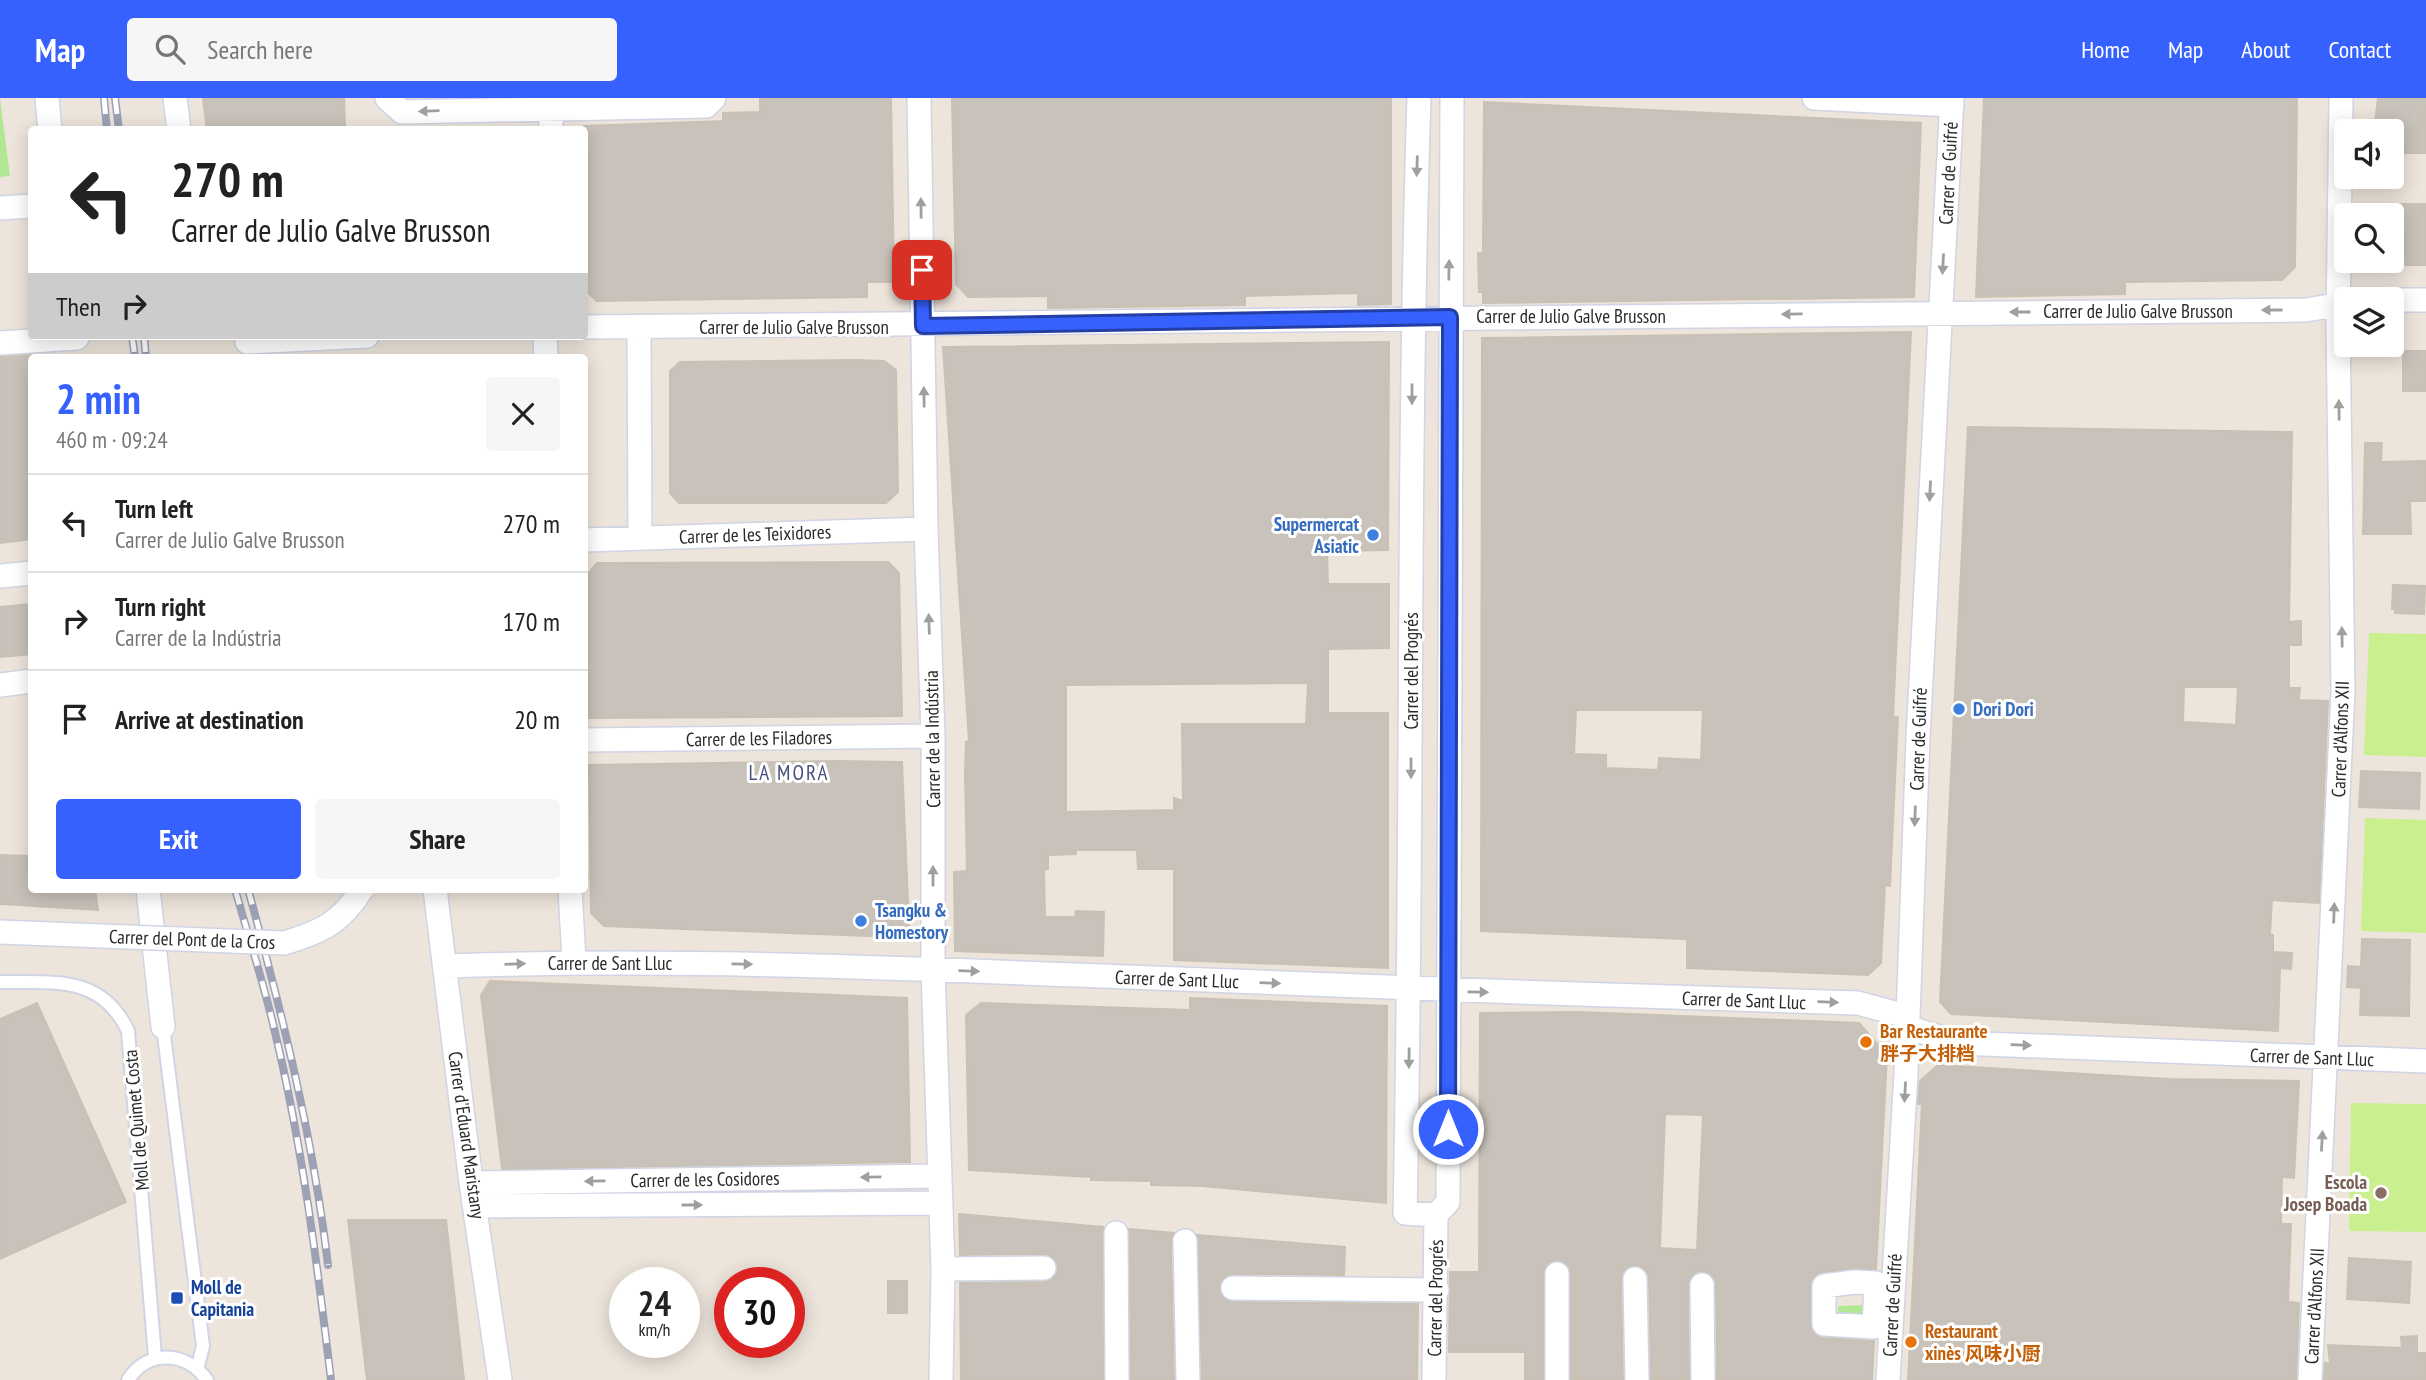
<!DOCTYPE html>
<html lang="en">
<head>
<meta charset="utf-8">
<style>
	:root { --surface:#fff; --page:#f6f6f6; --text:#222; --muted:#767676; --line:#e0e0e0; --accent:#3661ff }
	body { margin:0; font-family:"PT Sans Narrow","Noto Sans SC",sans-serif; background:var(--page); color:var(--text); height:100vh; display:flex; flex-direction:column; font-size:26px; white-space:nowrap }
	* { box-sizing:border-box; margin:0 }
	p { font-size:23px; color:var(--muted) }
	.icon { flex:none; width:38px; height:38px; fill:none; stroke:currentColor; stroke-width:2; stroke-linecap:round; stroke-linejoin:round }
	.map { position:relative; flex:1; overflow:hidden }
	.sheet { position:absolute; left:28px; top:256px; width:560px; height:539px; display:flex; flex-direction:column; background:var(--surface); border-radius:7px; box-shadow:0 4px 18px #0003 }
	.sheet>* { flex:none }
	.banner { position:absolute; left:28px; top:28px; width:560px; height:214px; border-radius:7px; box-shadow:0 4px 18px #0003; background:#fff; color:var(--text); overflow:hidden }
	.buttons { position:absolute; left:2334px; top:21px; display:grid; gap:14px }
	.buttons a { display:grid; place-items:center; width:70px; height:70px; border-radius:7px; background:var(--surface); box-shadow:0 4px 18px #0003; font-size:35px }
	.speed { position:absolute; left:609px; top:1169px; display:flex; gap:14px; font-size:35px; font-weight:700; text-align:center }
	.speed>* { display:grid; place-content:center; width:91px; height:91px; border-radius:50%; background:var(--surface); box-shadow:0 4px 18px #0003; line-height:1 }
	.speed small { font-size:18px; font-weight:400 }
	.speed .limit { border:10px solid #d22; background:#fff; color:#111 }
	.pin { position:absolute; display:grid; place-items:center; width:60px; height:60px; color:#fff; margin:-30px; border-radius:14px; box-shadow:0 4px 10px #0006 }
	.me { position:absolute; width:77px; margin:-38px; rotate:0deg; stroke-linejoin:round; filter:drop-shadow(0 0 5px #0008) }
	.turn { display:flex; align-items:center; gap:24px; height:147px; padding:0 28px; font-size:32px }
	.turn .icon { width:91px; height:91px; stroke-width:2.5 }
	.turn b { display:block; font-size:49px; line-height:60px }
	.then { display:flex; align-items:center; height:66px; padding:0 28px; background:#0003; gap:14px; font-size:26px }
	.round { display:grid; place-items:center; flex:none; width:74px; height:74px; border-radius:7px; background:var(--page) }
	.overview { display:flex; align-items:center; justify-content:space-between; height:119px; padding:0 28px }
	h1 { font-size:42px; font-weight:700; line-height:52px; color:var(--accent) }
	.primary-button { display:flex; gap:14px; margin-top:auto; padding:14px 28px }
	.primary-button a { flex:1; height:80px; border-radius:7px; background:var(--accent); color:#fff; font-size:28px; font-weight:700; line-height:80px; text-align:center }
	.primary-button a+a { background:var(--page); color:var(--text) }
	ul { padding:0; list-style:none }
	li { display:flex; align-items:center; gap:21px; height:98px; padding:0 28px; border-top:2px solid var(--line) }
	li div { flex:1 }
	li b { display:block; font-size:26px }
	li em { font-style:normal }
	header { display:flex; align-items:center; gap:42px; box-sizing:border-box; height:98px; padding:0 35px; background:var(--accent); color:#fff }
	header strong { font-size:33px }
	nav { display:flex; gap:38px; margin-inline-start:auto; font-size:24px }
	.search { width:490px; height:63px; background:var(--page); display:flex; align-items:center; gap:18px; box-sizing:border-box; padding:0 24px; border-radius:7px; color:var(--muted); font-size:26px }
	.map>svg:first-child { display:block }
	.green { fill:#b2e794 }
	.pitch { fill:#c9ef8f }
	.building { fill:#c8c2ba; stroke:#c8c1b4; stroke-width:2; fill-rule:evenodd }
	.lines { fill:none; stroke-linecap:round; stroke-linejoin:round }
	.lane-casing { stroke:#d0d4e4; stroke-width:16 }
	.street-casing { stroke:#d0d4e4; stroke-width:26 }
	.lane { stroke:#fff; stroke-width:12 }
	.street { stroke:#fff; stroke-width:23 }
	.rail-casing { stroke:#9da1b6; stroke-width:8 }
	.rail { stroke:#fff; stroke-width:5; stroke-dasharray:16; stroke-linecap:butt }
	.street-bridge-casing { stroke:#d0d4e4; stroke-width:26; stroke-linecap:butt }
	.street-bridge { stroke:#fff; stroke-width:23 }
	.oneway { fill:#9f9f9f }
	.route-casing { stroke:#233fa6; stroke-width:18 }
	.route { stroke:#3661ff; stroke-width:12 }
	.shop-dot { fill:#3f7fe0; stroke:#fff; stroke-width:2.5 }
	.food-dot { fill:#e8710a; stroke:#fff; stroke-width:2.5 }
	.education-dot { fill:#8d6e63; stroke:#fff; stroke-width:2.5 }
	.transit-dot { fill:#1a4fb4; stroke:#fff; stroke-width:2.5 }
	.labels { text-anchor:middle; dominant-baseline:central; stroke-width:6; stroke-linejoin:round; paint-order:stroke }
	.street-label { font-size:19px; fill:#2a2a2a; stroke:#fff }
	.shop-label { font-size:19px; font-weight:bold; fill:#366cbe; stroke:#fff; text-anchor:start }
	.food-label { font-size:19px; font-weight:bold; fill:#c56008; stroke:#fff; text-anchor:start }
	.education-label { font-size:19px; font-weight:bold; fill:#785e54; stroke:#fff; text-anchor:end }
	.transit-label { font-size:19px; font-weight:bold; fill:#164399; stroke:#fff; text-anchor:start }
	.neighbourhood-label { font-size:21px; letter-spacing:2px; fill:#47527d; stroke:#fff }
</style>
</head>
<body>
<header>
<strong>Map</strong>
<div class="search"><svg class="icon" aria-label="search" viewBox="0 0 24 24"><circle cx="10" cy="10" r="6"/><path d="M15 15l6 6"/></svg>Search here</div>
<nav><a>Home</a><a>Map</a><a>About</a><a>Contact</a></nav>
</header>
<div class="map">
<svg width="2426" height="1282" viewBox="0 0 2426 1282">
	<rect width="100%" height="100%" fill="#ede5db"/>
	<path class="green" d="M 0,0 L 10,78 L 0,79 Z
		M 1864,1207 L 1864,1224 L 1838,1224 L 1838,1208 Z"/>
	<path class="pitch" d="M 2369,535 L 2426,536 L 2426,659 L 2364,657 Z
		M 2365,720 L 2426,722 L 2426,835 L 2361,833 Z
		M 2351,1005 L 2426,1006 L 2426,1134 L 2349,1133 Z"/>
	<path class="building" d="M 203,0 L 344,0 L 345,32 L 207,32 Z
		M 760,0 L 891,0 L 894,184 L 867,184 L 867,199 L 597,203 L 584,191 L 584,28 L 723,23 L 723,15 L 760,14 Z
		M 952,0 L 1391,0 L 1391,206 L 1358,207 L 1358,195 L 1245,198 L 1245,207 L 1048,210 L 1048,198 L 968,199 L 956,186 Z
		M 1984,0 L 2297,0 L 2295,169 L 2282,182 L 2125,184 L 2125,196 L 1976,199 Z
		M 2378,0 L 2426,0 L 2426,55 L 2392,55 L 2392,33 L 2374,33 Z
		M 1484,4 L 1921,25 L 1914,199 L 1483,205 L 1483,194 L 1479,194 L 1478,155 L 1483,155 Z
		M 2392,106 L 2426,106 L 2426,167 L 2392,167 Z
		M 1911,234 L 1893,619 L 1898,619 L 1890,788 L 1885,787 L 1881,865 L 1868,877 L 1687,870 L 1687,841 L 1481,833 L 1482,240 ZM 1576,612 L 1703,612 L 1701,662 L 1659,660 L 1658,672 L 1606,670 L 1606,657 L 1574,656 Z
		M 1389,244 L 1388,452 L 1327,453 L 1328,486 L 1389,486 L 1389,550 L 1328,551 L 1328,615 L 1388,615 L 1388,870 L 1174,862 L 1174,771 L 1138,771 L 1137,752 L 1076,752 L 1076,756 L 1048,757 L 1048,771 L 1044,772 L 1045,819 L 1075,819 L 1076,813 L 1104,814 L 1103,858 L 955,853 L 954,774 L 967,773 L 965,676 L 966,644 L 969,643 L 943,249 ZM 1308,585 L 1306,626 L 1182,626 L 1183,703 L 1174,700 L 1174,712 L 1066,714 L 1066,587 Z
		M 2403,253 L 2426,253 L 2426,293 L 2403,293 Z
		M 31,257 L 32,441 L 0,445 L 0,259 Z
		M 855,262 L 884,263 L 896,272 L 898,394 L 886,405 L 679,405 L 670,395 L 670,273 L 680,264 Z
		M 1968,329 L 2292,334 L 2289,524 L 2301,523 L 2301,547 L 2289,547 L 2289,590 L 2300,590 L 2299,602 L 2328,603 L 2319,805 L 2272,802 L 2270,837 L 2273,837 L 2273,854 L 2292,855 L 2291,871 L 2280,870 L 2278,933 L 1951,916 L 1940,904 ZM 2184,589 L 2238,589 L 2236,627 L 2183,624 Z
		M 2365,345 L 2382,345 L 2381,364 L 2426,363 L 2426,403 L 2410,403 L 2411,436 L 2363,436 Z
		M 888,464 L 899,475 L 902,618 L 587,620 L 587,477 L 597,465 Z
		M 2393,487 L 2425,488 L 2424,516 L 2395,515 L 2395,511 L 2392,511 Z
		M 32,506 L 32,556 L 0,559 L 0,509 Z
		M 835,663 L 902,664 L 909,828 L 895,839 L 604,828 L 591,815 L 589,667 Z
		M 2361,673 L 2420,675 L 2419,711 L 2359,709 Z
		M 0,757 L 32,758 L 32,791 L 95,791 L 98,812 L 0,806 Z
		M 2362,841 L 2410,842 L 2409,918 L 2360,917 L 2361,890 L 2347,889 L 2348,868 L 2361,869 Z
		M 490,883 L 907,900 L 910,1064 L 502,1071 L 481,897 Z
		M 1190,900 L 1387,908 L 1386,1105 L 1203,1088 L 1151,1087 L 1151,1083 L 1091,1082 L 1091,1079 L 969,1072 L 966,917 L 981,905 L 1190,912 Z
		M 37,905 L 126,1104 L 0,1161 L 0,921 Z
		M 1580,914 L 1859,925 L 1887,957 L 1876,1171 L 1822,1174 L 1812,1181 L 1810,1188 L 1812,1233 L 1823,1240 L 1874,1243 L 1872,1282 L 1717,1282 L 1716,1186 L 1714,1179 L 1703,1173 L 1694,1175 L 1688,1187 L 1689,1282 L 1651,1282 L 1649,1180 L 1647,1173 L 1635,1167 L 1627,1169 L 1621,1181 L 1623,1282 L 1571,1282 L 1571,1176 L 1569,1168 L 1558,1162 L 1549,1164 L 1543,1176 L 1543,1282 L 1525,1282 L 1525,1254 L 1449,1254 L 1450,1174 L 1479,1174 L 1480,915 ZM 1665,1016 L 1703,1017 L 1697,1152 L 1660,1150 Z
		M 1938,967 L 2169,981 L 2299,983 L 2294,1080 L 2282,1079 L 2281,1126 L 2291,1126 L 2288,1204 L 2299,1205 L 2296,1282 L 1908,1282 L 1922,1006 L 1918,1006 L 1920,983 Z
		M 959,1116 L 1103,1129 L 1103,1282 L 961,1282 L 960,1185 L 1045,1184 L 1056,1177 L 1058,1169 L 1051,1158 L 1044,1156 L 960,1157 Z
		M 348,1122 L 446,1122 L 464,1282 L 367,1282 Z
		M 1129,1131 L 1174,1135 L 1171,1143 L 1174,1282 L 1131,1282 Z
		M 1197,1137 L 1345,1149 L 1344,1177 L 1232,1176 L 1221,1182 L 1221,1196 L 1233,1204 L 1418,1206 L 1417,1282 L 1202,1282 Z
		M 2349,1160 L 2411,1164 L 2409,1205 L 2347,1201 Z
		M 888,1183 L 907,1183 L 907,1215 L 888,1215 Z
		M 2417,1238 L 2417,1255 L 2426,1255 L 2426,1282 L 2324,1282 L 2325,1265 L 2330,1266 L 2328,1247 L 2402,1250 L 2401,1239 Z"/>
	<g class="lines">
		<g class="lane-casing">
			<path id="lane" d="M 0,884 C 53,885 101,876 128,933 L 155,1259
				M 163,929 L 203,1248 L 198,1268
				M 128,1282 C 148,1251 186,1253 207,1282"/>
		</g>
		<g class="street-casing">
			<path id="street" d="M 47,0 L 50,32
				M 175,0 L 179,32
				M 387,0 L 402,14 L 706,8 L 714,0
				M 919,0 L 926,431 L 933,638 L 933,871 L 943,1171 L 941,1282
				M 1419,0 C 1407,372 1413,744 1405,1115 L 1436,1117
				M 1814,0 L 1952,7
				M 551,32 L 551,0
				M 0,110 L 32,108
				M 2392,202 L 2426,202
				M 584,229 L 2306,212 L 2347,205
				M 639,230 L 640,440
				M 545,238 L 546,259
				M 247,244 L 367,238
				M 0,245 L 77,240
				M 584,442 L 926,431
				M 0,478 L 32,475
				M 0,587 L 32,583
				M 584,642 L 933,638
				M 148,791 L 163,929
				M 435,791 L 471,1085 L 500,1282
				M 570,791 L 574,863
				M 446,868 C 674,860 900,870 1127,879 C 1371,889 1614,898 1858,905 L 1906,918
				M 1907,929 L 1958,945 L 2426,963
				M 471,1085 L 939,1078
				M 476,1108 L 941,1105
				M 1116,1135 L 1117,1282
				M 1185,1143 L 1188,1282
				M 943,1171 L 1044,1170
				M 1635,1181 L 1637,1282
				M 1854,1184 L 1876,1185 L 1874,1229 L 1824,1226 L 1824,1188 Z
				M 1702,1187 L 1703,1282
				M 1233,1190 L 1437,1192
				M 1434,1282 L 1436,1117 L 1448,1104 L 1452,0
				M 1557,1282 L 1557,1176
				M 1888,1282 L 1906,975 L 1918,639 L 1952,0
				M 2310,1282 L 2343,593 L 2338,225 L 2341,0"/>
		</g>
		<use href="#lane" class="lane"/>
		<use href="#street" class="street"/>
		<g class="rail-casing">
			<path id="rail" d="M 104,0 L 107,32
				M 115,0 L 119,32
				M 132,238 L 135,259
				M 144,238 L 146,259
				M 235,791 C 248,837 263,883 274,930 C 302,1046 317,1164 331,1282
				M 248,791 C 282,915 313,1039 328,1167"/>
		</g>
		<use href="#rail" class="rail"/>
		<g class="street-bridge-casing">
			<path id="street-bridge" d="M 0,834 L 284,845 C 321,834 341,825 362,791"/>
		</g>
		<use href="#street-bridge" class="street-bridge"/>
	</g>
	<defs><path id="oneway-solid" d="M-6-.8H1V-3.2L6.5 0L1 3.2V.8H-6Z" transform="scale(1.75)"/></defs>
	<g class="oneway">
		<use href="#oneway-solid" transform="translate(429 13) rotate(178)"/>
		<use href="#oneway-solid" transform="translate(1417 68) rotate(92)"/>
		<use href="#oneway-solid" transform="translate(921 110) rotate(-91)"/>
		<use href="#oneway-solid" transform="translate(1943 166) rotate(93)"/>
		<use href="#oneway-solid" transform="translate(1449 172) rotate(-89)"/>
		<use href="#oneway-solid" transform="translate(2272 212) rotate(180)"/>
		<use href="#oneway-solid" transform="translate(2020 214) rotate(180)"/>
		<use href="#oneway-solid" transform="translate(1792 216) rotate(179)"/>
		<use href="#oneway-solid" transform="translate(1412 296) rotate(90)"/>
		<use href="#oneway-solid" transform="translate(924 299) rotate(-91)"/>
		<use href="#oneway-solid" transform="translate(2339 312) rotate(-91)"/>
		<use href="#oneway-solid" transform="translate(1930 393) rotate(93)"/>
		<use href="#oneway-solid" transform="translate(929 526) rotate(-92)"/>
		<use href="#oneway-solid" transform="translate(2342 539) rotate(-91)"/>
		<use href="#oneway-solid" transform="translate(1411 670) rotate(90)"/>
		<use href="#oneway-solid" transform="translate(1915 718) rotate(92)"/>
		<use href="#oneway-solid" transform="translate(933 778) rotate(-90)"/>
		<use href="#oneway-solid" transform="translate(2334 815) rotate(-88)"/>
		<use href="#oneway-solid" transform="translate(515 866) rotate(-2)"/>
		<use href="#oneway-solid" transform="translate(742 866) rotate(1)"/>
		<use href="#oneway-solid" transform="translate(969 873) rotate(2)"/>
		<use href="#oneway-solid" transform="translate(1270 885) rotate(2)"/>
		<use href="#oneway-solid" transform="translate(1478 894) rotate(1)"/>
		<use href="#oneway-solid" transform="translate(1828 904) rotate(2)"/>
		<use href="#oneway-solid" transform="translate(2021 947) rotate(2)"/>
		<use href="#oneway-solid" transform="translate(1409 960) rotate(91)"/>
		<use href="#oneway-solid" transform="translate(1905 994) rotate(93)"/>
		<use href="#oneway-solid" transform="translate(2322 1043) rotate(-87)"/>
		<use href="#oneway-solid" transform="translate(871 1079) rotate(179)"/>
		<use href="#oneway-solid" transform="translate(595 1083) rotate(179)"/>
		<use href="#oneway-solid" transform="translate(692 1107)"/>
	</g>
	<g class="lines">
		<g class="route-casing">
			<path id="route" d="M 922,172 L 923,228 L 1450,219 L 1448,1031"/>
		</g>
		<use href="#route" class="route"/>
	</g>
	<g class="shop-dot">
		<circle cx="1373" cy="437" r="7"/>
		<circle cx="1959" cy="611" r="7"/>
		<circle cx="861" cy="823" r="7"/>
	</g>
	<g class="food-dot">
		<circle cx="1866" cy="944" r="7"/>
		<circle cx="1911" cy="1244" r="7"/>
	</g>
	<circle class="education-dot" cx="2381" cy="1095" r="7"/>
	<rect class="transit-dot" x="170" y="1193" width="14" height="14" rx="3.5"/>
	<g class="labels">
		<g class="street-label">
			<text transform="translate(1948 75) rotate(-87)">Carrer de Guifré</text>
			<text x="2138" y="213">Carrer de Julio Galve Brusson</text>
			<text x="1571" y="218">Carrer de Julio Galve Brusson</text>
			<text x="794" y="229">Carrer de Julio Galve Brusson</text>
			<text transform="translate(755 436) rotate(-2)">Carrer de les Teixidores</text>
			<text transform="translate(1411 573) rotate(-90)">Carrer del Progrés</text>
			<text transform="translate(759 640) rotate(-1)">Carrer de les Filadores</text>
			<text transform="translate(932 641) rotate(-91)">Carrer de la Indústria</text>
			<text transform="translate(1918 641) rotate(-88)">Carrer de Guifré</text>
			<text transform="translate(2340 641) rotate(-88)">Carrer d'Alfons XII</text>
			<text transform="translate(192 841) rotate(2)">Carrer del Pont de la Cros</text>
			<text x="610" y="865">Carrer de Sant Lluc</text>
			<text transform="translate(1177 881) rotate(2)">Carrer de Sant Lluc</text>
			<text transform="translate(1744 902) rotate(2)">Carrer de Sant Lluc</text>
			<text transform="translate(2312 959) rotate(2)">Carrer de Sant Lluc</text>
			<text transform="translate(136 1022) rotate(-95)">Moll de Quimet Costa</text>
			<text transform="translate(467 1037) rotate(82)">Carrer d'Eduard Maristany</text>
			<text transform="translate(705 1081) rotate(-1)">Carrer de les Cosidores</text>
			<text transform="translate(1435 1200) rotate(-89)">Carrer del Progrés</text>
			<text transform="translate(1892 1207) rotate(-87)">Carrer de Guifré</text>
			<text transform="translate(2314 1208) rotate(-87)">Carrer d'Alfons XII</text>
		</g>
		<g class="shop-label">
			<text x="1359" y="426" text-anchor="end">Supermercat<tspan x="1359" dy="22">Asiatic</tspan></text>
			<text x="1973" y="611">Dori Dori</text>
			<text x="875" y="812">Tsangku &amp;<tspan x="875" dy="22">Homestory</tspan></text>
		</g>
		<g class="food-label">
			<text x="1880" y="933">Bar Restaurante<tspan x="1880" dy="22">胖子大排档</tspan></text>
			<text x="1925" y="1233">Restaurant<tspan x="1925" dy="22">xinès 风味小厨</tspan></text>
		</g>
		<g class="education-label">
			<text x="2367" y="1084">Escola<tspan x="2367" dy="22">Josep Boada</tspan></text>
		</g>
		<g class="transit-label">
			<text x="191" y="1189">Moll de<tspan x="191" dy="22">Capitania</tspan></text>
		</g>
		<g class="neighbourhood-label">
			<text x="789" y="674">LA MORA</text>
		</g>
	</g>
</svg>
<div class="buttons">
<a><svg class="icon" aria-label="sound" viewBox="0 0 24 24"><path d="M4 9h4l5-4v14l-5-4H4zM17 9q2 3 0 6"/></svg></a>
<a><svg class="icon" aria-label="search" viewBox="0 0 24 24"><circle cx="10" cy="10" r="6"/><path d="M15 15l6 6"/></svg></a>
<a><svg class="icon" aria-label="layers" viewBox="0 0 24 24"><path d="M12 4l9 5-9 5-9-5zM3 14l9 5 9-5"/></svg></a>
</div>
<div class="speed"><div>24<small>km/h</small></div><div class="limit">30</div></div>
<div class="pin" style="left:922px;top:172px;background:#d93025"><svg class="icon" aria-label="arrive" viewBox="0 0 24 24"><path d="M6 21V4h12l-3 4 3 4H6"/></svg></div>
<svg class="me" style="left:1448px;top:1031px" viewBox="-20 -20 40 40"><circle r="17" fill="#3661ff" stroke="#fff" stroke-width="3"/><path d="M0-11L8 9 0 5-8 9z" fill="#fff"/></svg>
<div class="banner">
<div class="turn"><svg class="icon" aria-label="left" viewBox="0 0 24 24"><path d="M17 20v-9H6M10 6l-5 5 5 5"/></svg><div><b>270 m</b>Carrer de Julio Galve Brusson</div></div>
<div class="then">Then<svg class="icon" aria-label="right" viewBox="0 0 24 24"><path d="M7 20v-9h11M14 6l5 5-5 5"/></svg></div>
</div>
<section class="sheet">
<div class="overview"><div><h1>2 min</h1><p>460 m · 09:24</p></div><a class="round"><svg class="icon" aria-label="close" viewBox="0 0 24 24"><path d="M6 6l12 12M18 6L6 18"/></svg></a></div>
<ul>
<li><svg class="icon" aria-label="left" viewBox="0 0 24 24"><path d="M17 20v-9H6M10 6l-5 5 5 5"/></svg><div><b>Turn left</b><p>Carrer de Julio Galve Brusson</p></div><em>270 m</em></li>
<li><svg class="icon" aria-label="right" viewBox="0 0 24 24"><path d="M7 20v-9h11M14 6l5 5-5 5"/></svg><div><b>Turn right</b><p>Carrer de la Indústria</p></div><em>170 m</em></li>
<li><svg class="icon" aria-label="arrive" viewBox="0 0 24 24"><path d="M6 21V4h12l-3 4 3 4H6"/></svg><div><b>Arrive at destination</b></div><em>20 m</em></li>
</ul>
<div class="primary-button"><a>Exit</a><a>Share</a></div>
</section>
</div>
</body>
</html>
